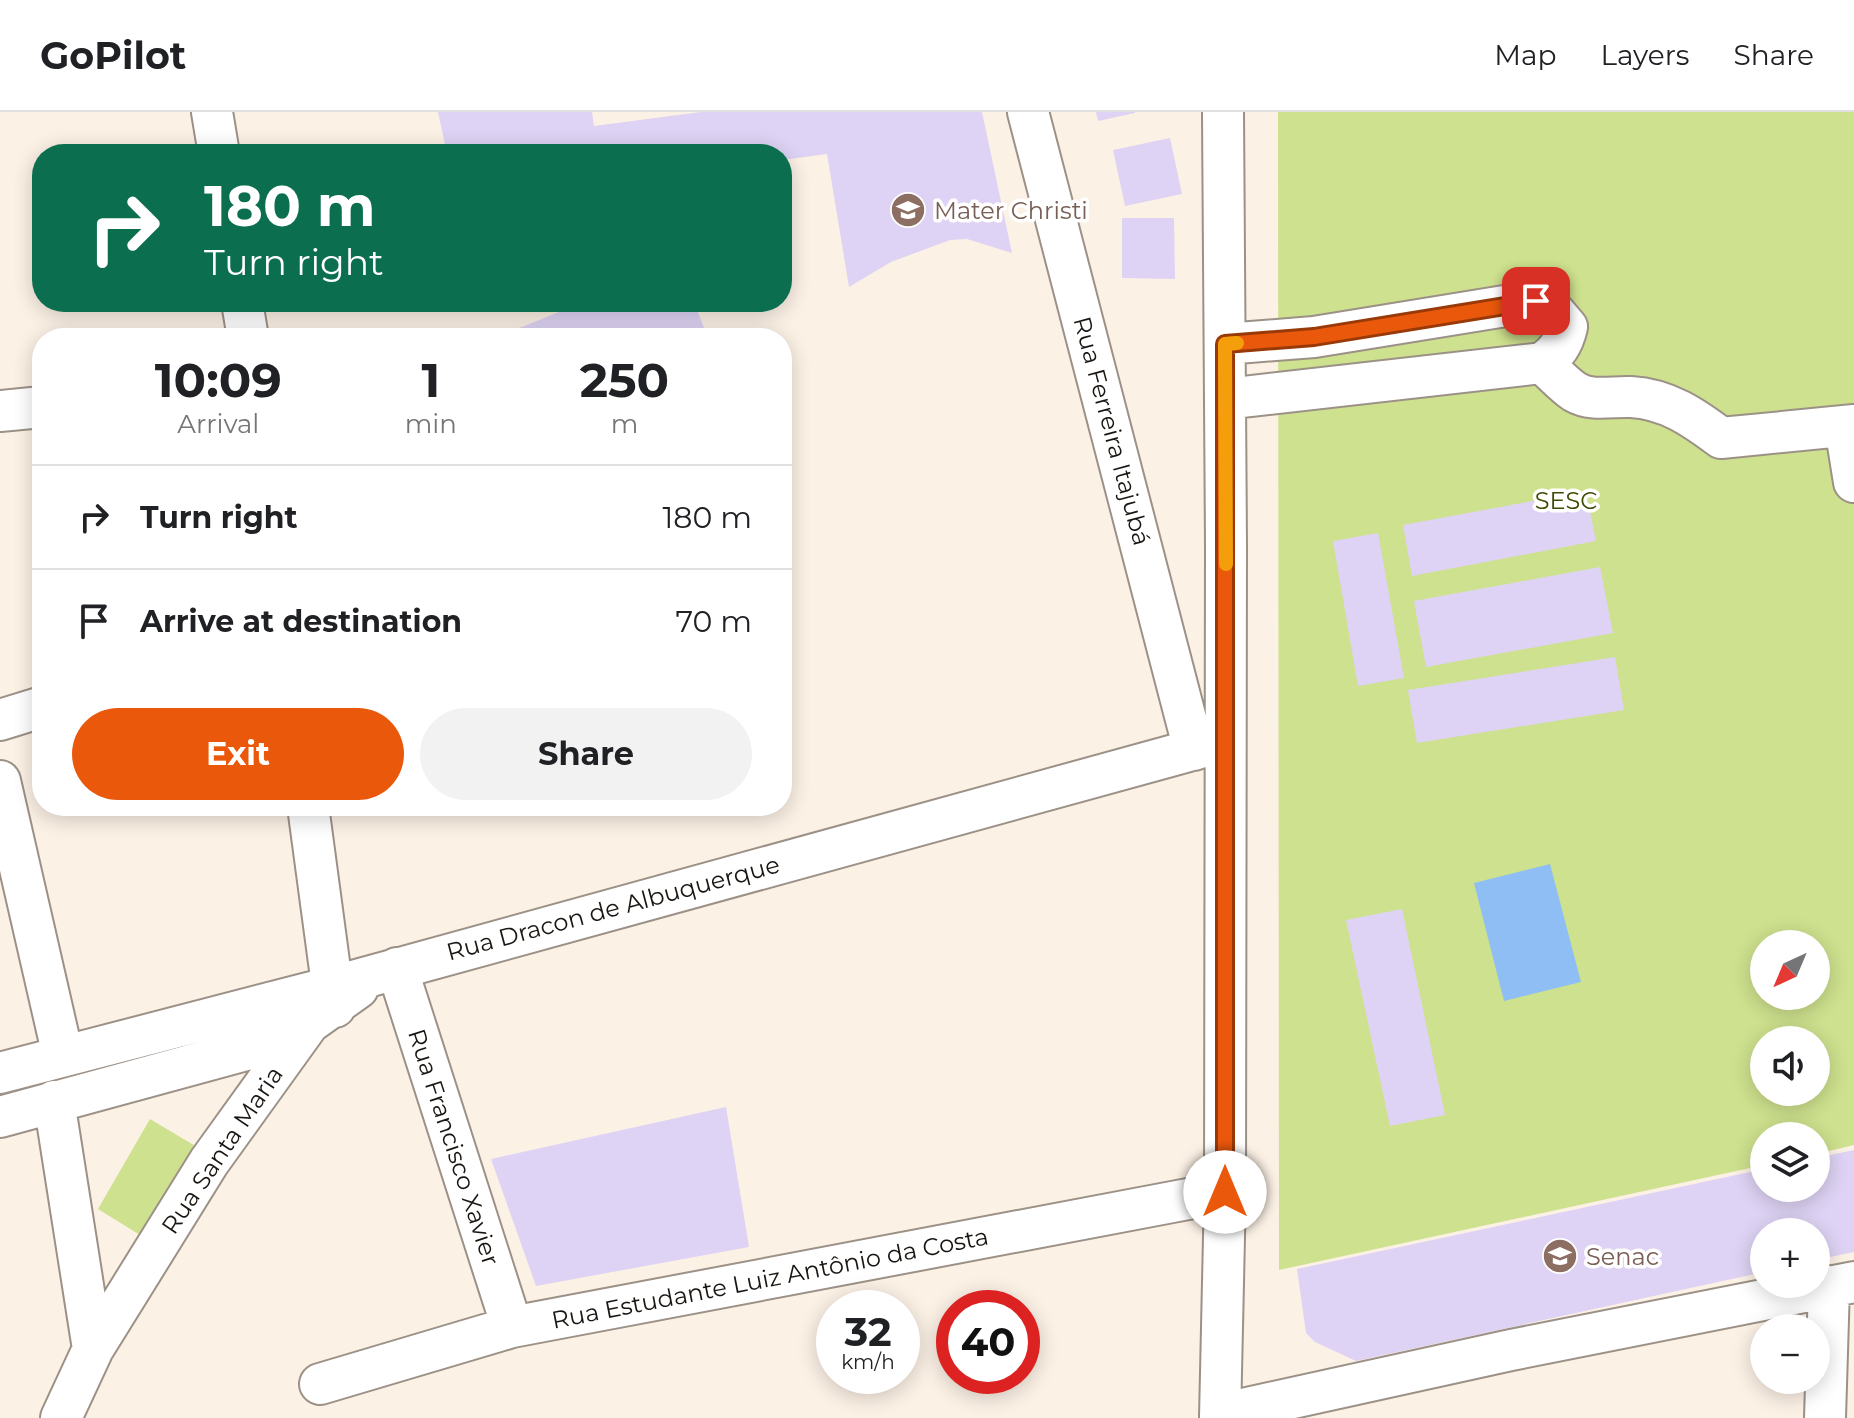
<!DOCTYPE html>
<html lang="en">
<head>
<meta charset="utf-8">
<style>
	:root { --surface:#fff; --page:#f2f2f2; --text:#202124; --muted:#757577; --line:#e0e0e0; --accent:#ea580c }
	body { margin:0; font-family:Montserrat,sans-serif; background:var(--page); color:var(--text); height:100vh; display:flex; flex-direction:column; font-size:30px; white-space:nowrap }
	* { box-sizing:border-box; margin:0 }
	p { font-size:26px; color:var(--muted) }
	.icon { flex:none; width:44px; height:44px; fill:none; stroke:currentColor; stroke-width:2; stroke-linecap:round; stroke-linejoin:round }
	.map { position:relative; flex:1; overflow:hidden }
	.side { position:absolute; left:32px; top:216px; width:760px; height:488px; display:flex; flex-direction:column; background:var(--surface); border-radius:32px; box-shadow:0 4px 20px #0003 }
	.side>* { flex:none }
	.hud { position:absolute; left:32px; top:32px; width:760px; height:168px; border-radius:32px; box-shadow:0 4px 20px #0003; background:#0b6e4f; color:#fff; overflow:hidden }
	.needle { width:52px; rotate:224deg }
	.fabs { position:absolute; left:1750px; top:818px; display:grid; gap:16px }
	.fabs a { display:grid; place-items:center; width:80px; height:80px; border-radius:50%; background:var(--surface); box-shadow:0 4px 20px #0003; font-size:40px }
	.speed { position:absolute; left:816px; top:1178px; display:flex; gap:16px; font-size:40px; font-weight:700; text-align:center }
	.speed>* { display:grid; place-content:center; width:104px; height:104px; border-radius:50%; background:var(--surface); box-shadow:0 4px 20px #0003; line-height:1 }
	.speed small { font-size:20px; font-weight:400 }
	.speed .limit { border:12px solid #d22; background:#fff; color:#111 }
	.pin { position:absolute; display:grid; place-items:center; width:68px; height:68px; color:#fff; margin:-34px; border-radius:16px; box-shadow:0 4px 12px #0006 }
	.me { position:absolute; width:88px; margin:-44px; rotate:0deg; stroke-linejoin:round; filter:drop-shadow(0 0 6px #0008) }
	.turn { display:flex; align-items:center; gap:28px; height:168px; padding:0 40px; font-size:36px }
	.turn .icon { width:104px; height:104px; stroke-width:2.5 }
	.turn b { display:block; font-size:56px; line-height:68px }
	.eta { display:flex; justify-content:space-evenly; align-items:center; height:136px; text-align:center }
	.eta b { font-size:48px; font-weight:700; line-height:56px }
	.action { display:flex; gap:16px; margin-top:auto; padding:16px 40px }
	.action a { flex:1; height:92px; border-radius:48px; background:var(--accent); color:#fff; font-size:32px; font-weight:700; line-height:92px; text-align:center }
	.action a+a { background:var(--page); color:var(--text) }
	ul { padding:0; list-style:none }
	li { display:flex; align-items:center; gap:24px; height:104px; padding:0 40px; border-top:2px solid var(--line) }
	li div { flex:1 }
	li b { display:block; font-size:30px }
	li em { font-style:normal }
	header { display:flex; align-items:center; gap:48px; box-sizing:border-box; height:112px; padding:0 40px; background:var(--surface); border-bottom:2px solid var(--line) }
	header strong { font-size:38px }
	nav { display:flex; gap:44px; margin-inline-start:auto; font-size:28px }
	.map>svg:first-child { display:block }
	.green { fill:#cee18e; fill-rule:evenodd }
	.water { fill:#8ebef4 }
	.building { fill:#ded3f4 }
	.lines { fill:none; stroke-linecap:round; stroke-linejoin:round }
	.minor-casing { stroke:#9c9187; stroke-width:44 }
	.minor { stroke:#fff; stroke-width:40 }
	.route-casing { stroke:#983908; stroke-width:20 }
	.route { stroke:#ea580c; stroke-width:14 }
	.slow { stroke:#f59e0b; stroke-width:14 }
	.labels { text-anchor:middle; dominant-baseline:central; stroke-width:7; stroke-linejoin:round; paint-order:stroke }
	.education-label { font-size:24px; fill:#785e54; stroke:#fff; text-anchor:start }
	.street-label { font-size:24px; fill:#191511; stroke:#fff }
	.park-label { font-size:24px; fill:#414b06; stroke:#fff }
</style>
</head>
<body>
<header>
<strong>GoPilot</strong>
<nav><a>Map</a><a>Layers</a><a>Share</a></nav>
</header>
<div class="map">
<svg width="1854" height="1306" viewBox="0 0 1854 1306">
	<rect width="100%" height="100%" fill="#fcf1e5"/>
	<path class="green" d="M 1278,0 L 1854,0 L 1854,1033 L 1816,1042 L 1816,1024 L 1764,1024 L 1764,1053 L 1279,1158 ZM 1764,832 L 1816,832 L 1816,884 L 1764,884 ZM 1764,928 L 1816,928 L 1816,980 L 1764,980 Z
		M 150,1007 L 197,1035 L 140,1123 L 98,1097 Z"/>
	<path class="water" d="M 1550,752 L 1581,870 L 1504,889 L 1474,771 Z"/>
	<path class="building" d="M 438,0 L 592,0 L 594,14 L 701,0 L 982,0 L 1012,141 L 967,127 L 950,128 L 891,150 L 849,175 L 827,42 L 782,48 L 782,42 L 447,42 Z
		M 1096,0 L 1135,0 L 1135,1 L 1098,9 Z
		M 1170,26 L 1182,82 L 1125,94 L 1113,38 Z
		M 1122,106 L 1174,106 L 1175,167 L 1122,166 Z
		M 584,190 L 694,190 L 708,226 L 494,226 Z
		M 1586,379 L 1596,429 L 1412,464 L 1403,413 Z
		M 1378,421 L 1404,566 L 1358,574 L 1333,429 Z
		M 1600,455 L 1613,521 L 1426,555 L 1414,489 Z
		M 1615,545 L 1624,598 L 1417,631 L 1408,578 Z
		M 1402,797 L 1445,1003 L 1390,1014 L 1346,808 Z
		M 726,995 L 749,1135 L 536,1174 L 491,1047 Z
		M 1854,1038 L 1854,1140 L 1816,1148 L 1816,1120 L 1764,1120 L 1764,1160 L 1356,1249 L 1315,1230 L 1306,1221 L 1297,1157 L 1764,1057 L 1764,1076 L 1816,1076 L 1816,1046 Z"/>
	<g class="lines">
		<g class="minor-casing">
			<path id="minor" d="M 212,0 L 219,42
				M 1028,0 L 1194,638
				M 242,190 L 248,226
				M 1225,232 L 1314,225 L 1536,189 L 1555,201 L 1567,215 C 1563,232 1557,241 1542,251 L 1225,287
				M 1542,251 C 1553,260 1563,272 1575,280 C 1592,290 1613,284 1631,285 C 1667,287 1693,305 1721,326 L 1854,313
				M 0,299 L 42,295
				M 1845,314 L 1854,370
				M 0,608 L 42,595
				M 0,669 L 63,944
				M 308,694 L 335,895
				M 397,856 L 512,1215
				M 0,961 L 331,875 L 1225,629
				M 54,989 L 93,1237
				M 0,1005 L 264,933 L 306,913
				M 320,1272 L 512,1215 L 1225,1080
				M 1220,1302 L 1511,1238 L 1854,1170
				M 61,1306 L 93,1237 L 209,1050 L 309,911 L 358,876
				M 1220,1306 L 1225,1080 L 1226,433 L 1223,0
				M 1825,1306 L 1829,1174"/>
		</g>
		<use href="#minor" class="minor"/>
	</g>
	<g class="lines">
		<g class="route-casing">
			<path id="route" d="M 1225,1080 L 1225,232 L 1314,225 L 1536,189"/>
		</g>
		<use href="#route" class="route"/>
		<path class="slow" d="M 1226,452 L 1225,232 L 1237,231"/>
	</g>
	<defs>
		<g id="university-disc" transform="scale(1.8)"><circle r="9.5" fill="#8d6e63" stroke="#fff"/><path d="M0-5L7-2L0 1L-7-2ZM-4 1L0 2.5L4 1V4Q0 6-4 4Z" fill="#fff"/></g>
	</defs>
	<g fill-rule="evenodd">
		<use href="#university-disc" x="908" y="98"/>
		<use href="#university-disc" x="1560" y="1144"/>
	</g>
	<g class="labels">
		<g class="education-label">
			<text x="934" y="98">Mater Christi</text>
			<text x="1586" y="1144">Senac</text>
		</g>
		<g class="street-label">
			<text transform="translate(1112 319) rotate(75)">Rua Ferreira Itajubá</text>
			<text transform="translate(613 796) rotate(-15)">Rua Dracon de Albuquerque</text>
			<text transform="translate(454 1035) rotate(72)">Rua Francisco Xavier</text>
			<text transform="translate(222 1038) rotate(-56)">Rua Santa Maria</text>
			<text transform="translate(770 1166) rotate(-11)">Rua Estudante Luiz Antônio da Costa</text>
		</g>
		<g class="park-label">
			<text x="1566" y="388">SESC</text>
		</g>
	</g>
</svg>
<div class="fabs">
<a><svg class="needle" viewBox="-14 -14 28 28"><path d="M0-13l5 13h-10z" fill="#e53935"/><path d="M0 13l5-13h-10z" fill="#757577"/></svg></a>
<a><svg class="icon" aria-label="sound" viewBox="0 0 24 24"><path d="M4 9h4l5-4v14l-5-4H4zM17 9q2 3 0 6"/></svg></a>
<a><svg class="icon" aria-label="layers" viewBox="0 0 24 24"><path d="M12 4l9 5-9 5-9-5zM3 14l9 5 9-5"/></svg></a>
<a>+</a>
<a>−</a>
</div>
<div class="speed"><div>32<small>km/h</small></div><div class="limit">40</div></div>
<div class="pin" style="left:1536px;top:189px;background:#d93025"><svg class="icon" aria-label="arrive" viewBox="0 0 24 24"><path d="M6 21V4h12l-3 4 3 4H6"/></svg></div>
<svg class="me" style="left:1225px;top:1080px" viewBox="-20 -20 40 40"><circle r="19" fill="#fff"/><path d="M0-13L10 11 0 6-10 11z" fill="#ea580c"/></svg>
<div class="hud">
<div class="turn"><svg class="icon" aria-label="right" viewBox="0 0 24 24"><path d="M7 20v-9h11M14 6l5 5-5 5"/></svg><div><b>180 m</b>Turn right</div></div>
</div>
<section class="side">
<div class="eta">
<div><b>10:09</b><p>Arrival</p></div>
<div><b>1</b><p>min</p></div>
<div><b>250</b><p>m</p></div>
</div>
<ul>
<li><svg class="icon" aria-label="right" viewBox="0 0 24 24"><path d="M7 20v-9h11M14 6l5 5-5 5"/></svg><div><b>Turn right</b></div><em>180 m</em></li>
<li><svg class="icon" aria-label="arrive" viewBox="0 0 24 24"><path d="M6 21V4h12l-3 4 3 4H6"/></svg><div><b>Arrive at destination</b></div><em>70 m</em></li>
</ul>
<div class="action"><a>Exit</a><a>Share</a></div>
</section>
</div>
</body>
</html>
